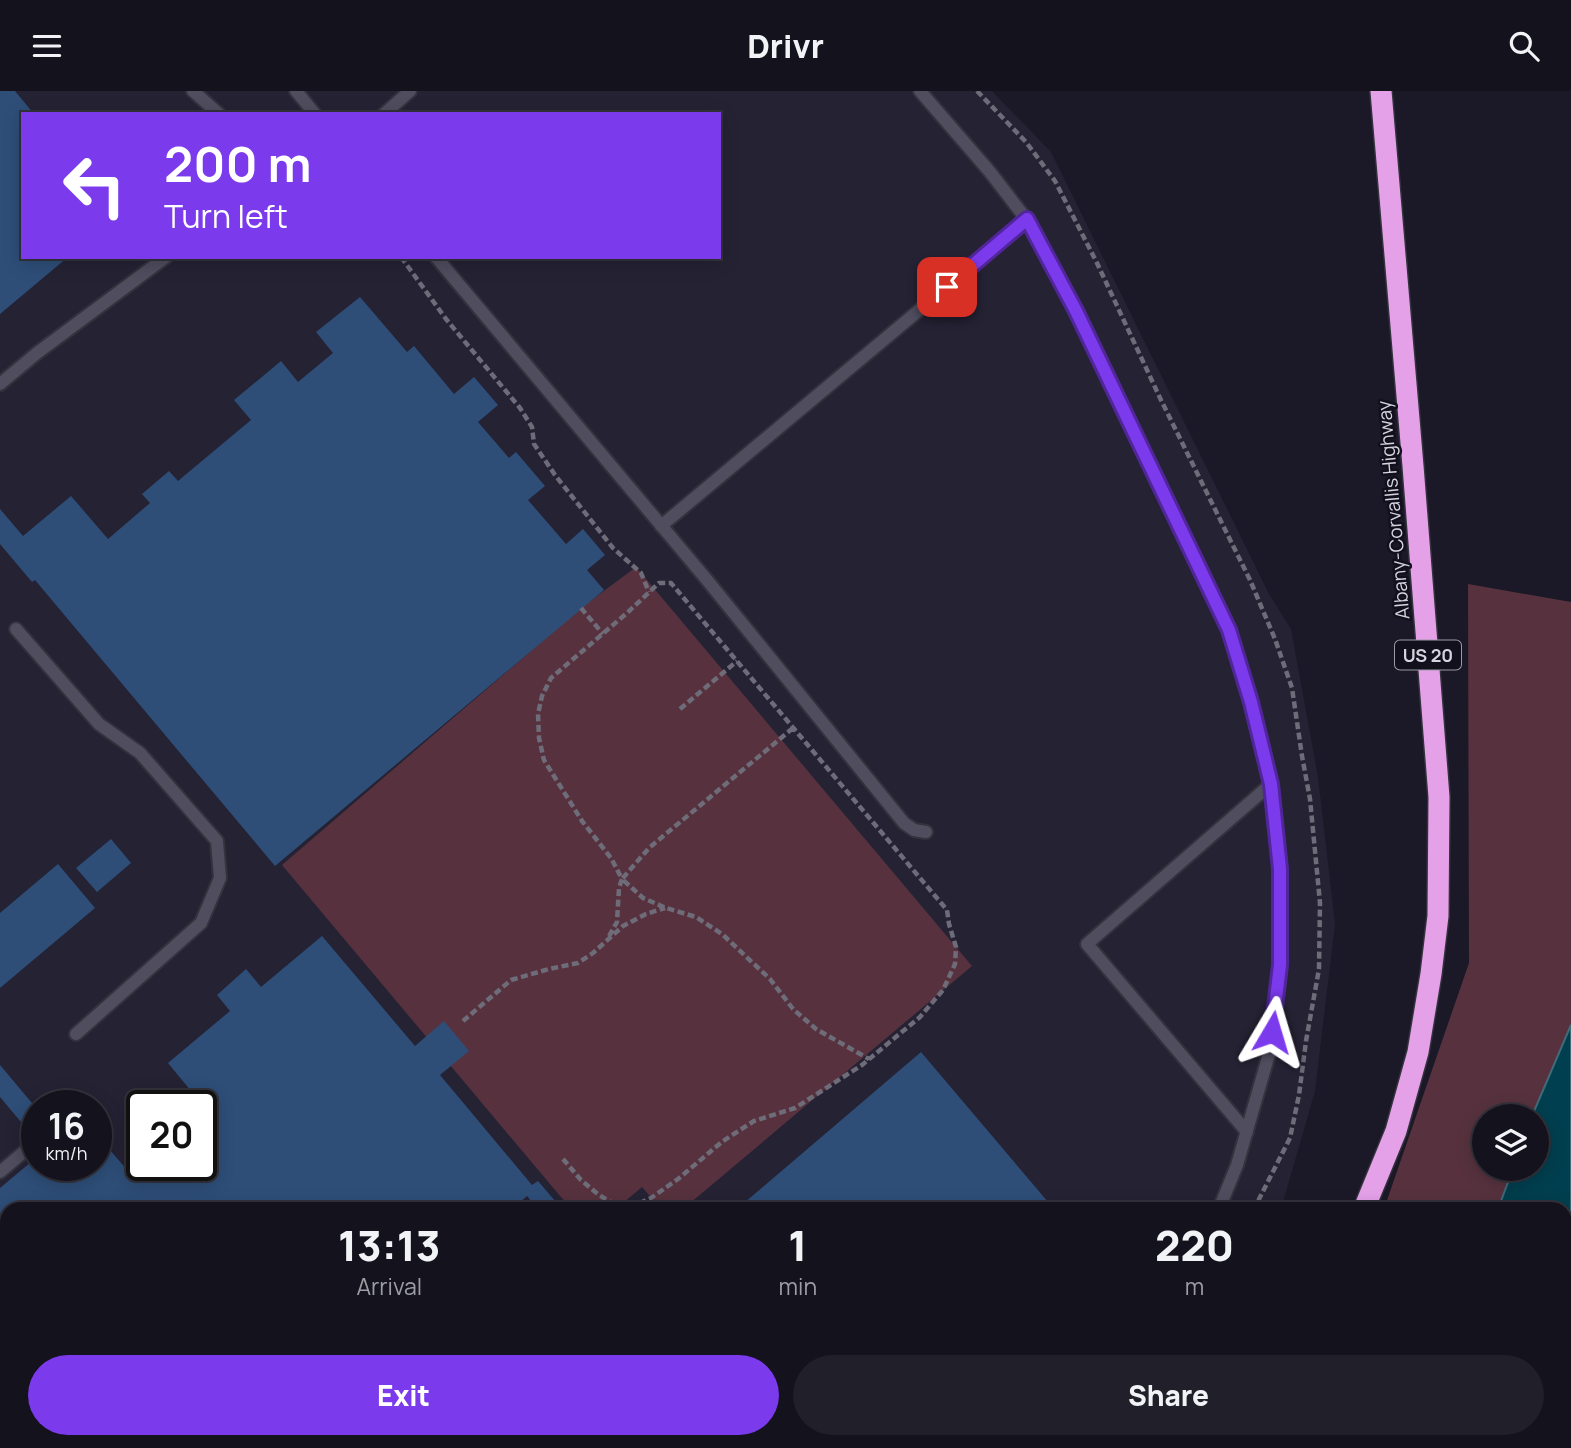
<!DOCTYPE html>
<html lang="en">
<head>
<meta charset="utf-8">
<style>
	:root { --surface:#14131d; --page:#21202a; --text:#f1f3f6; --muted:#9d9ea4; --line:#33323b; --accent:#7c3aed }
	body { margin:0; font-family:Manrope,sans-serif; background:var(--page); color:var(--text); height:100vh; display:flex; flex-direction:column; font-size:26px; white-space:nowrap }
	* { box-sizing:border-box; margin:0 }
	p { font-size:23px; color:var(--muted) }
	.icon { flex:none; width:38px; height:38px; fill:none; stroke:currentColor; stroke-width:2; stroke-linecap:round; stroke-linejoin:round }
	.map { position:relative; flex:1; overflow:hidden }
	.panel { position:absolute; left:0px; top:1111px; width:1572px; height:247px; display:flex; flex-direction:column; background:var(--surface); border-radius:21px 21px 0 0; box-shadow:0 4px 18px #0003,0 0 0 2px var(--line) }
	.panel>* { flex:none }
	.guide { position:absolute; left:21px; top:21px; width:700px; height:147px; border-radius:0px; box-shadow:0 4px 18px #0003,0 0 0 2px var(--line); background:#7c3aed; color:#fff; overflow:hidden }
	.buttons { position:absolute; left:1472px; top:1013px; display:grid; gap:14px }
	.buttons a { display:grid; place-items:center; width:77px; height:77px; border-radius:50%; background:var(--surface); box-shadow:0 4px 18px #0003,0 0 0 2px var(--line); font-size:35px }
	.speed { position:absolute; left:21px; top:999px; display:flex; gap:14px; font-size:35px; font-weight:700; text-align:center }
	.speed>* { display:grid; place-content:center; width:91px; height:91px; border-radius:50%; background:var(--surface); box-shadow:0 4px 18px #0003,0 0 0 2px var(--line); line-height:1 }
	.speed small { font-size:18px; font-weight:400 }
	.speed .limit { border:4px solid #111; border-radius:10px; background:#fff; color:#111 }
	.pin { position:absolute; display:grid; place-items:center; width:60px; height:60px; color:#fff; margin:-30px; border-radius:14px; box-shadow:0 4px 10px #0006 }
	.me { position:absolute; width:77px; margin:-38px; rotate:7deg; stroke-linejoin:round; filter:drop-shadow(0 0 5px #0008) }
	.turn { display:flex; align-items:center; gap:24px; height:147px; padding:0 28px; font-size:32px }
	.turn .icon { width:91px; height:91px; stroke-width:2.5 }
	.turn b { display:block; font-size:49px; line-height:60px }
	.eta { display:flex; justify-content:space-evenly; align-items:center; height:119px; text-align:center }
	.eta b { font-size:42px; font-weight:800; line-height:49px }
	.cta { display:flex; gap:14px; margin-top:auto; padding:14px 28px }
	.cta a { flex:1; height:80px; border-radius:42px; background:var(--accent); color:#fff; font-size:28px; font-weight:800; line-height:80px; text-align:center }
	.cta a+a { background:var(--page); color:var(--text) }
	header { display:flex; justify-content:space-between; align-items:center; height:91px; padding:0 28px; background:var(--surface); font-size:32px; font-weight:800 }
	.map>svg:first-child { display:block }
	.built { fill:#252234; fill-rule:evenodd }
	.green { fill:#57323e }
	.water { fill:#003f4f; stroke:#406c7a; stroke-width:2 }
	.building { fill:#2e4e78 }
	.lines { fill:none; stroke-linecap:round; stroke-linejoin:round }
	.lane-casing { stroke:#34323d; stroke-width:16 }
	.highway-casing { stroke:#34323d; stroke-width:24 }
	.path { stroke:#6e6c79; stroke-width:4.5; stroke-dasharray:7 3.5; stroke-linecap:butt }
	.lane { stroke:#4f4d5e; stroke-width:12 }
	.highway { stroke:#e4a1e8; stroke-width:21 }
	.route-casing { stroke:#51269a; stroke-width:18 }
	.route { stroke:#7c3aed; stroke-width:12 }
	.labels { text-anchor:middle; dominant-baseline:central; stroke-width:5; stroke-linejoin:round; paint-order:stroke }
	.shield { fill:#12101d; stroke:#9b9aa5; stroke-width:2 }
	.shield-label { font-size:18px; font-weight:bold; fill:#d6d5df }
	.street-label { font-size:19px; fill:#d6d5df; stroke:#12101d }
</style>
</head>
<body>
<header><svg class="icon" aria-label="menu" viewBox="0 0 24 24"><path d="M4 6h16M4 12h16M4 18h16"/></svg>Drivr<svg class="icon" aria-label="search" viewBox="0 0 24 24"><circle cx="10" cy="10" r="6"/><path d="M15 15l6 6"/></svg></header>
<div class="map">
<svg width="1571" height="1357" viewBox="0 0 1571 1357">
	<rect width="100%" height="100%" fill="#1b1927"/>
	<path class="built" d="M 0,0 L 992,0 L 1051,61 L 1269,503 L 1291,538 L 1318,686 L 1335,833 L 1315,1000 L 1281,1118 L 7,1118 L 7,1351 L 1172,1351 L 1170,1357 L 0,1357 ZM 23,23 L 719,23 L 719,166 L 23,166 ZM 37,1015 L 96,1015 L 96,1074 L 37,1074 ZM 142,1015 L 201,1015 L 201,1074 L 142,1074 Z"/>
	<path class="green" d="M 636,476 L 972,875 L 683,1118 L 661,1118 L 642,1096 L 616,1118 L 571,1118 L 282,774 L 581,517 Z
		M 1468,493 L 1571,511 L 1571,934 L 1532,1025 L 1484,1026 L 1484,1078 L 1513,1078 L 1498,1118 L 1384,1118 L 1469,872 Z
		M 1301,1351 L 1405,1351 L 1402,1357 L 1298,1357 Z"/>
	<path class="water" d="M 1571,934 L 1571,1357 L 1402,1357 L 1405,1351 L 1564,1351 L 1564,1118 L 1498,1118 L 1513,1078 L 1536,1078 L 1536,1026 L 1532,1025 Z"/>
	<path class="building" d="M 0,0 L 15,0 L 34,23 L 23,23 L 23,166 L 68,166 L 0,223 Z
		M 360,206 L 407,261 L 414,255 L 454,303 L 474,286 L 498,314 L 478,331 L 509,367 L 516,361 L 545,395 L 528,409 L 566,453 L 583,438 L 605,464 L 587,479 L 604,499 L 275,775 L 35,489 L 32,491 L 0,453 L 0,418 L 23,445 L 71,405 L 108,448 L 150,412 L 142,403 L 169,380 L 178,390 L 251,329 L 234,309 L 281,270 L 298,291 L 333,262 L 316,241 Z
		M 111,748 L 131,772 L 97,801 L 76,777 Z
		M 58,773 L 95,817 L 0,897 L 0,822 Z
		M 322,845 L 415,955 L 444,930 L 469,960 L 440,984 L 532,1094 L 538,1090 L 562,1118 L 538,1118 L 527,1105 L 512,1118 L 7,1118 L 7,1351 L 81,1351 L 74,1357 L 0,1357 L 0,1097 L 37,1066 L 37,1074 L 92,1075 L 96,1074 L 96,1071 L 110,1059 L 134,1087 L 149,1074 L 201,1074 L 201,1030 L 210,1023 L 168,972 L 230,920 L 217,904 L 246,878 L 261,896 Z
		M 921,961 L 1054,1118 L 737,1118 Z
		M 0,974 L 37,1018 L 37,1050 L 0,1006 Z
		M 727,1351 L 918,1351 L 923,1357 L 732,1357 Z"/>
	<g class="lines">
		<g class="lane-casing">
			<path id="lane" d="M 193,0 L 219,23
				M 296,0 L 315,23
				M 920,0 L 990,81 L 1027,129 L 1076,220 L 1229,539 L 1251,611 L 1271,693 L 1280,778 L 1280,874 L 1269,963 L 1237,1074 L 1219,1118
				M 384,23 L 410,0
				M 436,166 L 707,489 L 904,732 L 914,739 L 926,741
				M 0,293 L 37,262 L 166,166
				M 661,435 L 1027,129
				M 16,538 L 99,633 L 140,662 L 217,750 L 220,787 L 201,832 L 76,943
				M 1247,1041 L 1087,853 L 1271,693
				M 0,1081 L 32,1054
				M 307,1351 L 309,1357
				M 413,1351 L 418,1357
				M 1047,1357 L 1053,1351
				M 1095,1357 L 1102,1351"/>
		</g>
		<g class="highway-casing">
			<path id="highway" d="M 1364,1118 L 1396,1040 L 1418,961 L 1431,883 L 1438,825 L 1439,706 L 1413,375 L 1381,0
				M 1253,1357 L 1255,1351"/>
		</g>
		<path class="path" d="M 977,0 L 1026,51 L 1055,90 L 1097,172 L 1161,309 L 1250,489 L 1275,548 L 1292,597 L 1302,665 L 1310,708 L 1320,812 L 1319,878 L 1306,950 L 1299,1004 L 1290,1047 L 1254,1118
			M 401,166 L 446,228 L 520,317 L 532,336 L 534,353 L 555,384 L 613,457 L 641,482 L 649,501
			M 581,517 L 603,543
			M 680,618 L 737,570
			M 793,637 L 649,757 L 622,788 L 643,807 L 666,817 L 696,826 L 722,843 L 770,888 L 793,918 L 816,938 L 869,968
			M 463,930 L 511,889 L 549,878 L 578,872 L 593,862 L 623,835 L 646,823 L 665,817
			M 563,1068 L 581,1089 L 599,1104 L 612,1112 L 633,1115 L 651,1107 L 678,1088 L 723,1050 L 754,1030 L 795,1017 L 862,974 L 920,926 L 943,899 L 955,873 L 956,856 L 949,833 L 947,819 L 671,492 L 659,492 L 627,522 L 551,587 L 542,605 L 538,623 L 539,647 L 544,669 L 582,730 L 611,767 L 622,788 L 619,797 L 617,831 L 608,847
			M 279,1351 L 280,1357
			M 640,1351 L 645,1357
			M 158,1357 L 166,1351
			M 1126,1357 L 1134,1351"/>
		<use href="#lane" class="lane"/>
		<use href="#highway" class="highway"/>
	</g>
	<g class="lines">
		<g class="route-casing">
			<path id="route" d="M 947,196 L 1027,128 L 1076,220 L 1229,539 L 1251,611 L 1271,693 L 1280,778 L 1280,874 L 1272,941"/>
		</g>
		<use href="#route" class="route"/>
	</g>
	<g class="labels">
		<rect class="shield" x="1395" y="549.5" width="66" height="29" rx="5"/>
		<g class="shield-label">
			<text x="1428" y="564">US 20</text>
		</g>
		<g class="street-label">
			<text transform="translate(1393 419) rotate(-95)">Albany-Corvallis Highway</text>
		</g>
	</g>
</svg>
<div class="buttons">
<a><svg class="icon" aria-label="layers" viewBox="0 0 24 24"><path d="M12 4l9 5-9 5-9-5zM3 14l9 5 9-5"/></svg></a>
</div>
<div class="speed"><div>16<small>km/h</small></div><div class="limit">20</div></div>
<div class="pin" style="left:947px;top:196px;background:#d93025"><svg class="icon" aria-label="arrive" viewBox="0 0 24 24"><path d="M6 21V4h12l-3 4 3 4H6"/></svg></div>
<svg class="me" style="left:1272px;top:941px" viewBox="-20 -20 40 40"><path d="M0-17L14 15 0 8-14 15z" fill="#7c3aed" stroke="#fff" stroke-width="4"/></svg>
<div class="guide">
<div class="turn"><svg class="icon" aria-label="left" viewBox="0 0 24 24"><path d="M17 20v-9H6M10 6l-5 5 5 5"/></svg><div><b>200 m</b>Turn left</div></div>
</div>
<section class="panel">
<div class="eta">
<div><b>13:13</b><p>Arrival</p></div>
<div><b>1</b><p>min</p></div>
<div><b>220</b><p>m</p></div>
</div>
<div class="cta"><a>Exit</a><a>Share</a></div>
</section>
</div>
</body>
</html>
